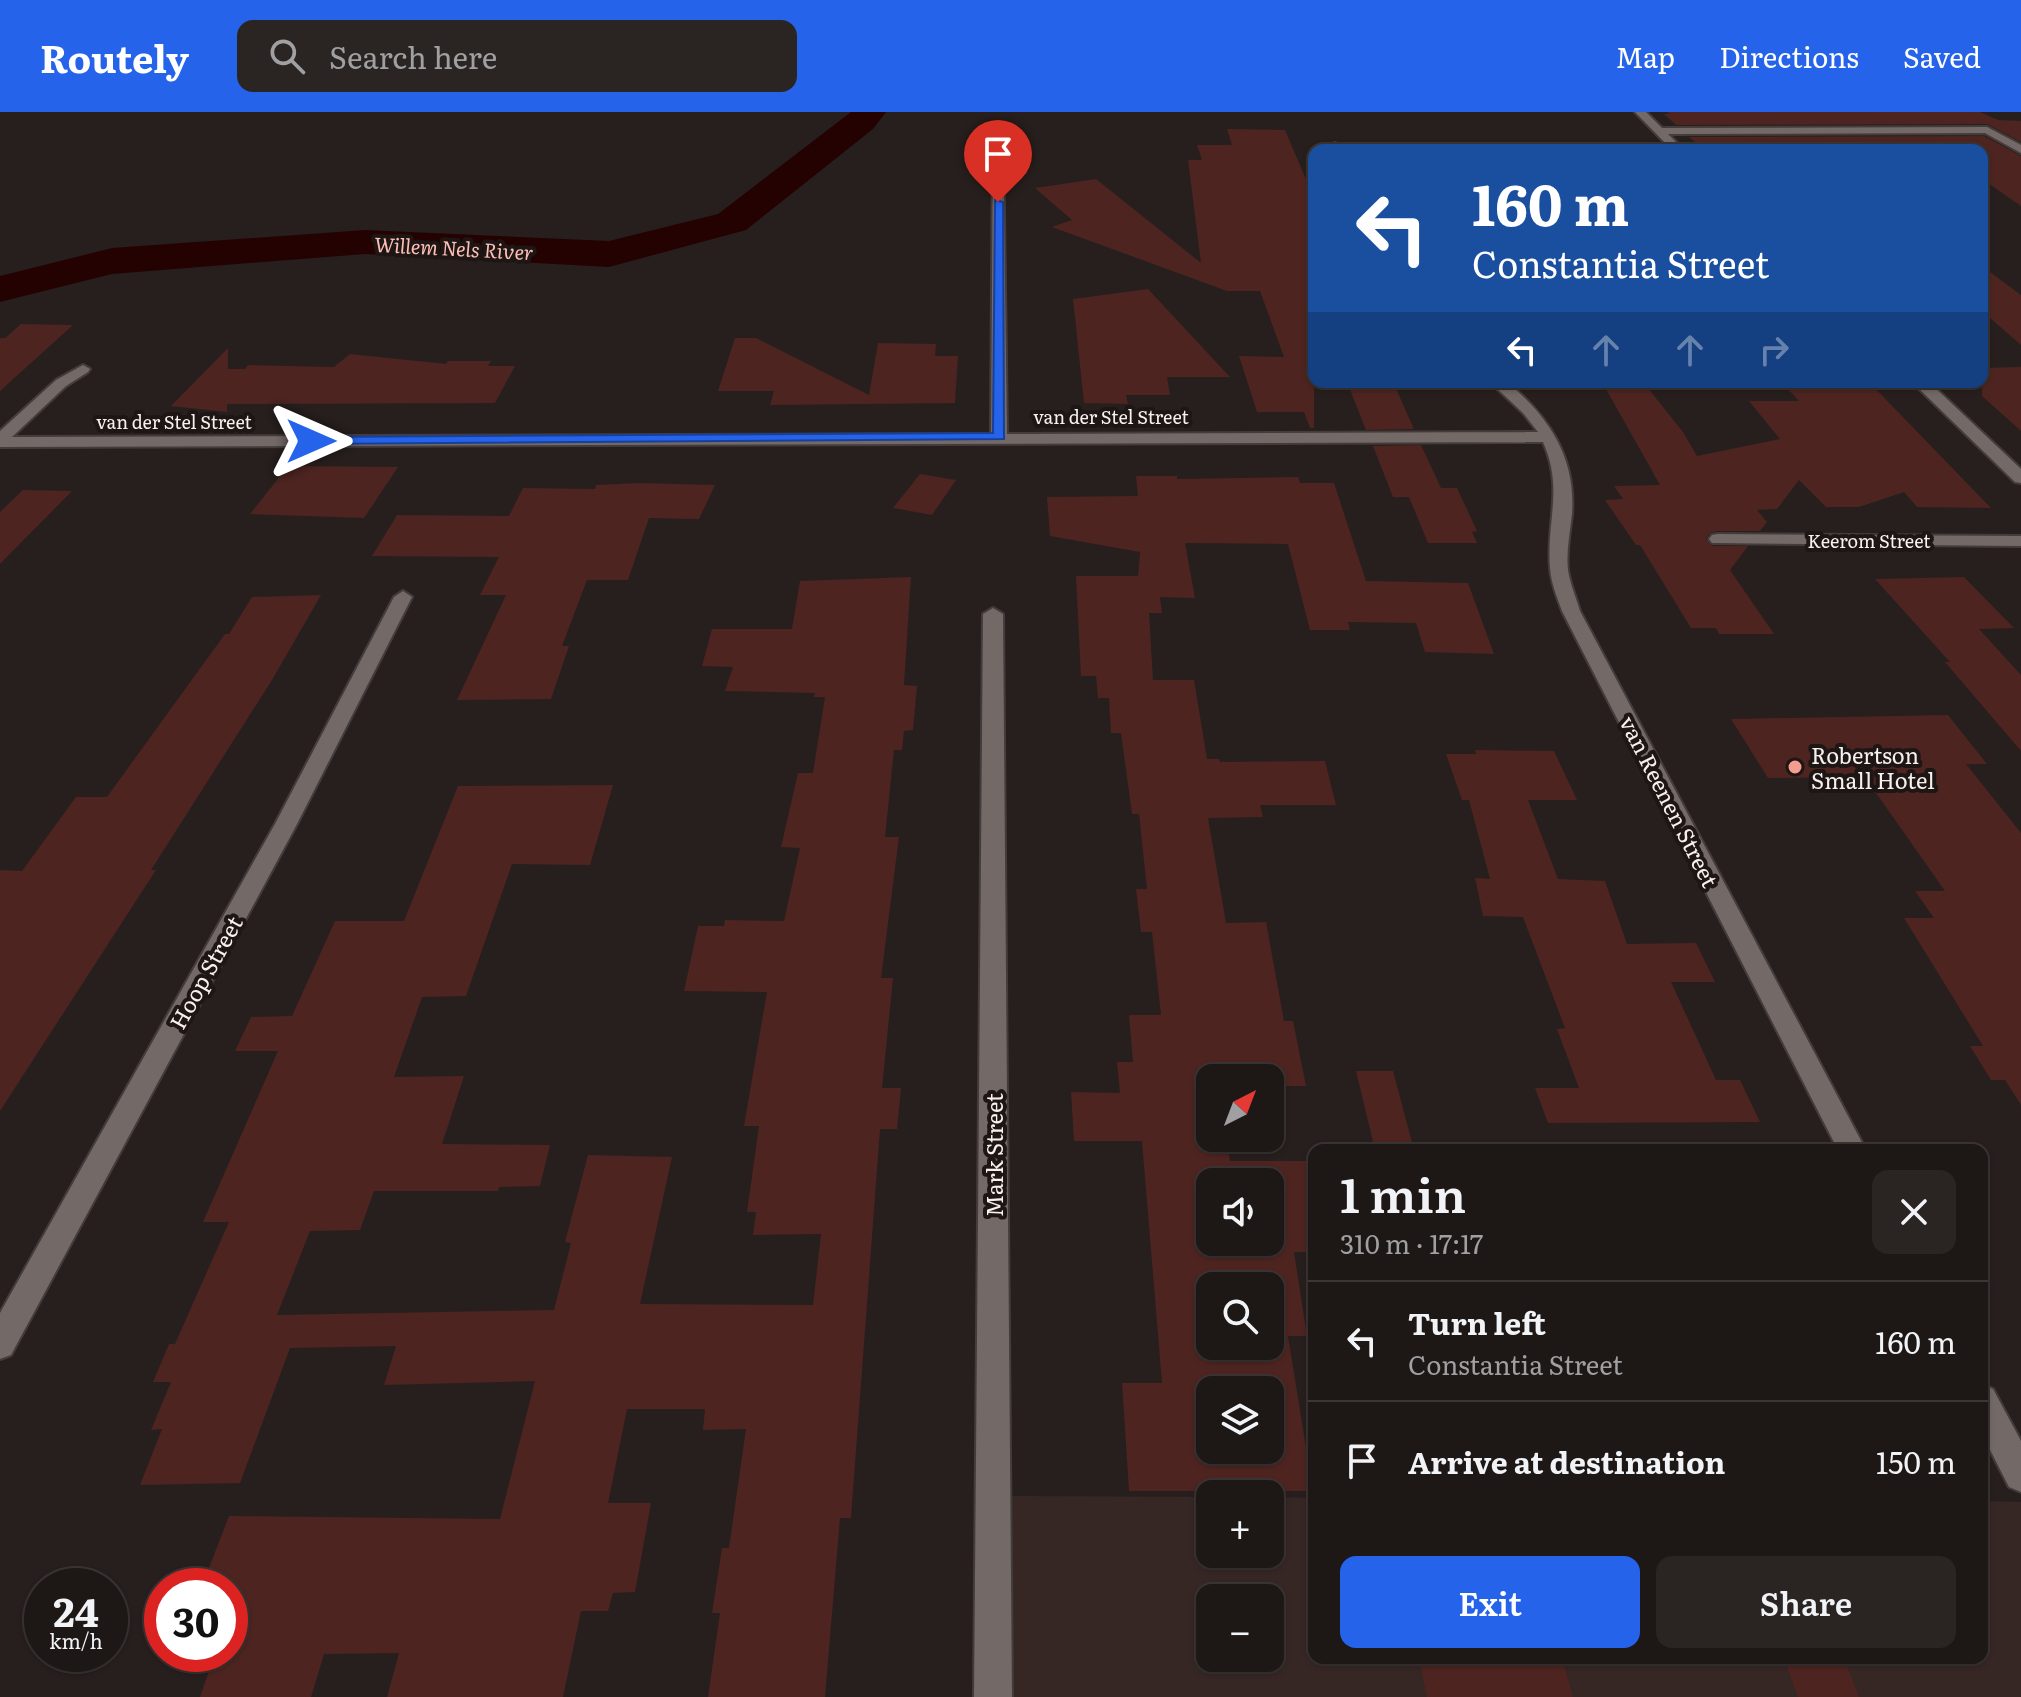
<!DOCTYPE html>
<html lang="en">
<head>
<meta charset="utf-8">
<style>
	:root { --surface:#1d1716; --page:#2a2423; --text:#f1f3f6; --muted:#a09fa1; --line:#3b3635; --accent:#2563eb }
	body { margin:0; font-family:Literata,serif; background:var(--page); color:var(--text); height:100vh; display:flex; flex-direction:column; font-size:30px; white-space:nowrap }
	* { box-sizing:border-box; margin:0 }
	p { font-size:26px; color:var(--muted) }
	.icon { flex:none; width:44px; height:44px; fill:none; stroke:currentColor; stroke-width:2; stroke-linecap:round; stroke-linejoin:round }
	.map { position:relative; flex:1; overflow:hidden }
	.side { position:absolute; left:1308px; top:1032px; width:680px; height:520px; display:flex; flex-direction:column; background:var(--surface); border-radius:16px; box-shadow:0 2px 6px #0004,0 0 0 2px var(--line) }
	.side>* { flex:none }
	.top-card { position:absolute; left:1308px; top:32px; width:680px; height:244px; border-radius:16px; box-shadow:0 2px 6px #0004,0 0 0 2px var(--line); background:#1a4fa0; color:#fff; overflow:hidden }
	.needle { width:52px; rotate:42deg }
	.buttons { position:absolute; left:1196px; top:952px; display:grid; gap:16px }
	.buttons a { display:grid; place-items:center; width:88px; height:88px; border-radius:16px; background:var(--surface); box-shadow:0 2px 6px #0004,0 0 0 2px var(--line); font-size:40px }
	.speed { position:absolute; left:24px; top:1456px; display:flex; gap:16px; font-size:40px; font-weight:700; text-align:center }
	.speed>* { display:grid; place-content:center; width:104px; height:104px; border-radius:50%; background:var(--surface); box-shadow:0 2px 6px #0004,0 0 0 2px var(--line); line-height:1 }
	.speed small { font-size:20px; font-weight:400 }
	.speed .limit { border:12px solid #d22; background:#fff; color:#111 }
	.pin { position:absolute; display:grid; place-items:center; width:68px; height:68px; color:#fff; margin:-82px -34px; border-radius:50% 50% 50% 0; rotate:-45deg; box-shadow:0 0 8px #0007 }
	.pin .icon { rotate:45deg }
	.me { position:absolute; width:88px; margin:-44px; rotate:90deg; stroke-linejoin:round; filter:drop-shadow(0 0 6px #0008) }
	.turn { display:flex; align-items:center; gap:28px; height:168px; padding:0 32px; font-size:36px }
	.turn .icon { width:104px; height:104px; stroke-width:2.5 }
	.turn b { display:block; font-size:56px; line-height:68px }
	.lanes { display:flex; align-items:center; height:76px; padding:0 32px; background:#0003; justify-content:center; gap:40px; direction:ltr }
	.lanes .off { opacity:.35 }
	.round { display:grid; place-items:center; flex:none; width:84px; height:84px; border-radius:16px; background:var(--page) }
	.head { display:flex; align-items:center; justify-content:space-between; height:136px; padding:0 32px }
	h1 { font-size:48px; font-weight:600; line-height:60px }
	.primary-button { display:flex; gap:16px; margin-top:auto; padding:16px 32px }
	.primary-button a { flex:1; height:92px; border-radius:16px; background:var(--accent); color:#fff; font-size:32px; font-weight:600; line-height:92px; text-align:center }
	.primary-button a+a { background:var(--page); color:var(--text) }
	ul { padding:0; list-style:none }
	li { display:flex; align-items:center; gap:24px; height:120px; padding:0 32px; border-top:2px solid var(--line) }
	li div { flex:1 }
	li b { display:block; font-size:30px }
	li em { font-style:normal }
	header { display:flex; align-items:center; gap:48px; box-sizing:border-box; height:112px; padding:0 40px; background:var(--accent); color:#fff }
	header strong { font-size:38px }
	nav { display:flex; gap:44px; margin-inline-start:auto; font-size:28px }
	.search { width:560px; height:72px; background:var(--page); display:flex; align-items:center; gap:20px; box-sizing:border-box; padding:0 28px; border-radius:16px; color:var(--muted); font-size:30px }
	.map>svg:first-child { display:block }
	.built { fill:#362725; fill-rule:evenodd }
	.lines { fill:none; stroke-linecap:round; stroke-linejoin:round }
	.river { fill:#250202; fill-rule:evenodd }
	.building { fill:#4d2420; fill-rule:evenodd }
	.minor-casing { stroke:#433c3b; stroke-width:4 }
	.minor { fill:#736967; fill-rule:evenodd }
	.route { fill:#2563eb; stroke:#184099; stroke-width:2 }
	.poi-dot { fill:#f59c91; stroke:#1d1615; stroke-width:3 }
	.labels { text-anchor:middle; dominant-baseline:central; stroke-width:8; stroke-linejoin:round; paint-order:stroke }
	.far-street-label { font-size:18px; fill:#f6f0ef; stroke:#1d1615 }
	.far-water-label { font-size:20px; font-style:italic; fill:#fdbeb5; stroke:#1d1615 }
	.poi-label { font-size:22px; fill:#f6f0ef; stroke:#1d1615; text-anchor:start }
	.street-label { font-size:22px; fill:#f6f0ef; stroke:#1d1615 }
</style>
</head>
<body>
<header>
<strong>Routely</strong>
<div class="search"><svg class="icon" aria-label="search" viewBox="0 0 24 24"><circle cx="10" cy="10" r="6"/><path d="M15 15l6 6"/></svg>Search here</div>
<nav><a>Map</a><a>Directions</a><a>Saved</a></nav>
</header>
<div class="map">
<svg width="2021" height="1585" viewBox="0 0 2021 1585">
	<rect width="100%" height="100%" fill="#271f1e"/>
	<path class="built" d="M 1001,1384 L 1210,1385 L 1210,1442 L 1270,1442 L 1270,1385 L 1314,1386 L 1314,1546 L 1982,1546 L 1982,1389 L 2021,1390 L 2021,1585 L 1000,1585 ZM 1210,1486 L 1270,1486 L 1270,1546 L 1210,1546 Z"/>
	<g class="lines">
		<path class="river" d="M 851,0 L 886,0 L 873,17 L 746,118 L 609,155 L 365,142 L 112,162 L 0,190 L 0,164 L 112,136 L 365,118 L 609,129 L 718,102 Z"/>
	</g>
	<path class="building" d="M 1667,0 L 1980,0 L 1998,8 L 2021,9 L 2021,30 L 1987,12 L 1676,13 L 1664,2 L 1670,2 Z
		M 1227,17 L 1285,18 L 1314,86 L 1314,316 L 1310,316 L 1304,300 L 1257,300 L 1239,244 L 1284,245 L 1260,179 L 1227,179 L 1052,115 L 1072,108 L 1035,76 L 1096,67 L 1201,151 L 1188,48 L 1202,48 L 1197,33 L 1232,33 Z
		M 1984,24 L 2021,44 L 2021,94 L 1982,67 L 1982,38 L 1704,38 L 1689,25 Z
		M 1982,154 L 2021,183 L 2021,233 L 1982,199 Z
		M 1148,177 L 1230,265 L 1167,265 L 1170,283 L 1126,283 L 1128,292 L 1084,291 L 1073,187 Z
		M 21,212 L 73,213 L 0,279 L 0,226 L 5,226 Z
		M 735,226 L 756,226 L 869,283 L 878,231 L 936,232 L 935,244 L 958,244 L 955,291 L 770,293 L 774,279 L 718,279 Z
		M 228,236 L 228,257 L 245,257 L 248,253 L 334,255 L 350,242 L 446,252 L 448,249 L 491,249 L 488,254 L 515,254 L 495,291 L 227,292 L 227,300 L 171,294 Z
		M 2021,255 L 2021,319 L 1982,284 L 1982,256 Z
		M 1347,270 L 1393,270 L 1414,317 L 1366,318 Z
		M 1602,270 L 1643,270 L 1683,320 L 1697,344 L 1780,327 L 1749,289 L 1799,289 L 1781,270 L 1869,270 L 1991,396 L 1917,395 L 1904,380 L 1859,395 L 1826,395 L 1799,368 L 1777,397 L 1757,398 L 1767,410 L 1760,419 L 1718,419 L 1710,421 L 1706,427 L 1712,434 L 1748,434 L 1730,458 L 1774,522 L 1719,522 L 1716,516 L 1691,516 L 1640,433 L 1636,433 L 1605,388 L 1623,387 L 1614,374 L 1660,373 Z
		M 1421,333 L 1441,376 L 1457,376 L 1477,419 L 1472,420 L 1477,431 L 1428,431 L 1409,385 L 1393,385 L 1373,334 Z
		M 288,354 L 398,355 L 364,406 L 250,402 Z
		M 920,362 L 956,368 L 932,403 L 893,396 Z
		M 1136,364 L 1177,364 L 1177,367 L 1298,365 L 1300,371 L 1334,371 L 1366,469 L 1468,471 L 1494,542 L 1425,540 L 1416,511 L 1348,510 L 1350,518 L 1310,518 L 1288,432 L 1185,431 L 1195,486 L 1160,485 L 1162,501 L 1149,501 L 1153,568 L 1194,568 L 1207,647 L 1219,647 L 1220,650 L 1325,649 L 1336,693 L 1260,693 L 1263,705 L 1208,706 L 1226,811 L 1266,810 L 1284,909 L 1293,909 L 1306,974 L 1270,974 L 1270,966 L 1210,966 L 1210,1026 L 1226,1026 L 1230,1049 L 1314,1049 L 1314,1140 L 1294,1140 L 1307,1224 L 1288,1224 L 1313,1379 L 1129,1379 L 1122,1271 L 1162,1271 L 1142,1029 L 1074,1029 L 1071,980 L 1120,981 L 1117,950 L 1133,950 L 1129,903 L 1161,903 L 1152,820 L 1141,820 L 1136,777 L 1147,777 L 1139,702 L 1132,702 L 1121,621 L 1111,621 L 1109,586 L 1098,586 L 1096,564 L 1081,564 L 1076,464 L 1138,464 L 1140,440 L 1050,424 L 1047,385 L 1138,384 ZM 1210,1070 L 1270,1070 L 1270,1130 L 1210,1130 ZM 1210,1174 L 1270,1174 L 1270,1234 L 1210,1234 ZM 1210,1278 L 1270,1278 L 1270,1338 L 1210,1338 Z
		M 639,371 L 715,373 L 699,407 L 649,406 L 628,468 L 587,468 L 562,534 L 569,534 L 551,587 L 457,588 L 506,483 L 480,483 L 499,445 L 372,444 L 397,403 L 509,404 L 523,376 L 595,377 L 596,373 Z
		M 23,378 L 72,379 L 0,452 L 0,400 Z
		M 911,465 L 904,573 L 917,574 L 913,618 L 904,619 L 902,638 L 894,638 L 885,725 L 899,725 L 881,866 L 893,866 L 882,976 L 901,976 L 897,1017 L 880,1017 L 851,1406 L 840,1406 L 825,1585 L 708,1585 L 720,1501 L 712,1501 L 722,1436 L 729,1436 L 746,1317 L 703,1318 L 705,1297 L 627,1297 L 608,1391 L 651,1391 L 635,1480 L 613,1481 L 608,1499 L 581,1499 L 563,1585 L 387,1585 L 399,1541 L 324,1542 L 311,1585 L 200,1585 L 215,1542 L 230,1542 L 230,1474 L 202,1474 L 229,1404 L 500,1407 L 535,1269 L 384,1273 L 396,1234 L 290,1236 L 240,1371 L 140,1373 L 162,1317 L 151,1318 L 171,1270 L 153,1270 L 169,1232 L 175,1232 L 229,1110 L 203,1110 L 278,939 L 235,939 L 251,905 L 292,904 L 335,809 L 404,809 L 458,674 L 613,673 L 590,753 L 512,752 L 466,884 L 422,885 L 394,965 L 464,964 L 442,1032 L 550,1033 L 540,1074 L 499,1075 L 498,1079 L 374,1079 L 360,1118 L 310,1119 L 277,1203 L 554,1198 L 571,1131 L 565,1130 L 588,1043 L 672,1045 L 640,1192 L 813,1193 L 821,1122 L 753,1123 L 756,1100 L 747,1100 L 759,1014 L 744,1014 L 767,880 L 684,879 L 698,814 L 724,814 L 725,808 L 784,809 L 800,736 L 781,735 L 798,661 L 813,661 L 825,585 L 814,585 L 815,581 L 725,579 L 733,555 L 702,554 L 712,517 L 792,517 L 800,469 Z
		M 1964,465 L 2014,516 L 1979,517 L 2021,563 L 2021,639 L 1945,550 L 1950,550 L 1875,467 Z
		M 321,483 L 272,568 L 151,758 L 156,758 L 0,999 L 0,758 L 22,759 L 76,685 L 107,685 L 225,522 L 229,522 L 252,485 Z
		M 1948,603 L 1987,652 L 1966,652 L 2021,721 L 2021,993 L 2005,968 L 1991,968 L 1970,934 L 1983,934 L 1904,806 L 1934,806 L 1915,779 L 1945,779 L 1869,671 L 1852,671 L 1848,665 L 1768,666 L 1731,607 Z
		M 1475,638 L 1554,639 L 1577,688 L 1528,688 L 1558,767 L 1605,769 L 1627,832 L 1696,831 L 1715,870 L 1671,870 L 1716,968 L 1740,968 L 1760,1010 L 1548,1011 L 1535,976 L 1579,976 L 1557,917 L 1565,916 L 1523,805 L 1483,804 L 1475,766 L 1490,767 L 1469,688 L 1462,688 L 1446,642 L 1476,642 Z
		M 1356,959 L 1393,959 L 1414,1038 L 1375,1038 Z
		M 1419,1546 L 1562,1546 L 1573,1585 L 1427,1585 Z
		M 1784,1546 L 1844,1546 L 1859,1585 L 1798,1585 Z"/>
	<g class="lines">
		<g class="minor-casing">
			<path id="minor" d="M 1635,0 L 1646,0 L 1662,16 L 1987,15 L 2021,33 L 2021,41 L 1985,21 L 1668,22 L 1684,38 L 1672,38 Z
				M 998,24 L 1003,27 L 1007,322 L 1538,320 L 1523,301 L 1490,270 L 1507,270 C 1549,305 1576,345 1572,402 C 1570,421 1566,439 1568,458 C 1570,472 1576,485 1580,499 L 1866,1038 L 1838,1038 L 1562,499 C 1557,485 1551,471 1550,456 C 1546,409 1564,377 1543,330 L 0,335 L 0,319 L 56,268 L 83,253 L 90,257 L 88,260 L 66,274 L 12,325 L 991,322 L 993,27 Z
				M 1335,31 L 1347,38 L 1334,38 L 1330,34 Z
				M 1912,270 L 1929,270 L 2021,357 L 2021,371 L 2015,370 Z
				M 1718,422 L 2021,424 L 2021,434 L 1712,431 L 1709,427 L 1712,423 Z
				M 403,479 L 412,485 L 297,712 L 11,1243 L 0,1247 L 0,1201 L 275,712 L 394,485 Z
				M 993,496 L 1003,502 L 1012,1585 L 974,1585 L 983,502 Z
				M 1982,1272 L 1993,1277 L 2021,1329 L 2021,1380 L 2009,1375 L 1982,1322 Z"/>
		</g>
		<use href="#minor" class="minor"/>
	</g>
	<path class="route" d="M 995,88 L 1003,90 L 1004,327 L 311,332 L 305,329 L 311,325 L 993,321 Z"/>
	<circle class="poi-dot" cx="1795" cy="655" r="8"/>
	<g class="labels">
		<g class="far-street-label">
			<text x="1111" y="304">van der Stel Street</text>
			<text x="174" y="309">van der Stel Street</text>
			<text x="1869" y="428">Keerom Street</text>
		</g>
		<g class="far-water-label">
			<text transform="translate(454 135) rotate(3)">Willem Nels River</text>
		</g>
		<g class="poi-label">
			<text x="1811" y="642">Robertson<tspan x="1811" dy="25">Small Hotel</tspan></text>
		</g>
		<g class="street-label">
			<text transform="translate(1670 689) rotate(63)">van Reenen Street</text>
			<text transform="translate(205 860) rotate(-61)">Hoop Street</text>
			<text transform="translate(993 1043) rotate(-90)">Mark Street</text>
		</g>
	</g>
</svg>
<div class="buttons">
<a><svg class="needle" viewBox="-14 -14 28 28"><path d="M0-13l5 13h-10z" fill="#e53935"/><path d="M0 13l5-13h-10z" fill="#a09fa1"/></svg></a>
<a><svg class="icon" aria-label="sound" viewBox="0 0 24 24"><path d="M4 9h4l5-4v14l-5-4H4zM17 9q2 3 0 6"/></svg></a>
<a><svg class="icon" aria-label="search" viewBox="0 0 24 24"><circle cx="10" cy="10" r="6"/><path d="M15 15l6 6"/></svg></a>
<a><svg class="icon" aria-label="layers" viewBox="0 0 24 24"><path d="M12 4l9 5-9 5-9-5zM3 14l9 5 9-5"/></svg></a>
<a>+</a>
<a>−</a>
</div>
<div class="speed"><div>24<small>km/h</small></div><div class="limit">30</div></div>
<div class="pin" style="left:998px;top:90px;background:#d93025"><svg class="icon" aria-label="arrive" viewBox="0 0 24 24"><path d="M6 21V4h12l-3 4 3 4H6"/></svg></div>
<svg class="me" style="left:311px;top:329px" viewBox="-20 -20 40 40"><path d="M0-17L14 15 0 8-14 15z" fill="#2563eb" stroke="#fff" stroke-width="4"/></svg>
<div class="top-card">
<div class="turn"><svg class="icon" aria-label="left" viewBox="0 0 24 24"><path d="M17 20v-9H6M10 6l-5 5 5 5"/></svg><div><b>160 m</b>Constantia Street</div></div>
<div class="lanes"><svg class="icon" aria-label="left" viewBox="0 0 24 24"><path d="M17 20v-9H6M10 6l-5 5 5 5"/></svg><svg class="icon off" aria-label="ahead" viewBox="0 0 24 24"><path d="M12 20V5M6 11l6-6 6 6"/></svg><svg class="icon off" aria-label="ahead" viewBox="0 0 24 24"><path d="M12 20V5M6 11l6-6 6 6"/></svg><svg class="icon off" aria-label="right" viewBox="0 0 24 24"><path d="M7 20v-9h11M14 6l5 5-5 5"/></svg></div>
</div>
<section class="side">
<div class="head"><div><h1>1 min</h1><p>310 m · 17:17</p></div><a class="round"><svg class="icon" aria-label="close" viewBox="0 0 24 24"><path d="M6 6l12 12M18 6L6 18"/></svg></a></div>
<ul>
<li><svg class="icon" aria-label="left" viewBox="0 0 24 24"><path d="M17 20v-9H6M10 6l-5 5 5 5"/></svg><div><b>Turn left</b><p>Constantia Street</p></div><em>160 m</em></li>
<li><svg class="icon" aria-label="arrive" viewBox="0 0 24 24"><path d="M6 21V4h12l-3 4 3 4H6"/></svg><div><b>Arrive at destination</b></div><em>150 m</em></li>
</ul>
<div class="primary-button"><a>Exit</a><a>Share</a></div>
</section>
</div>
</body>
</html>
